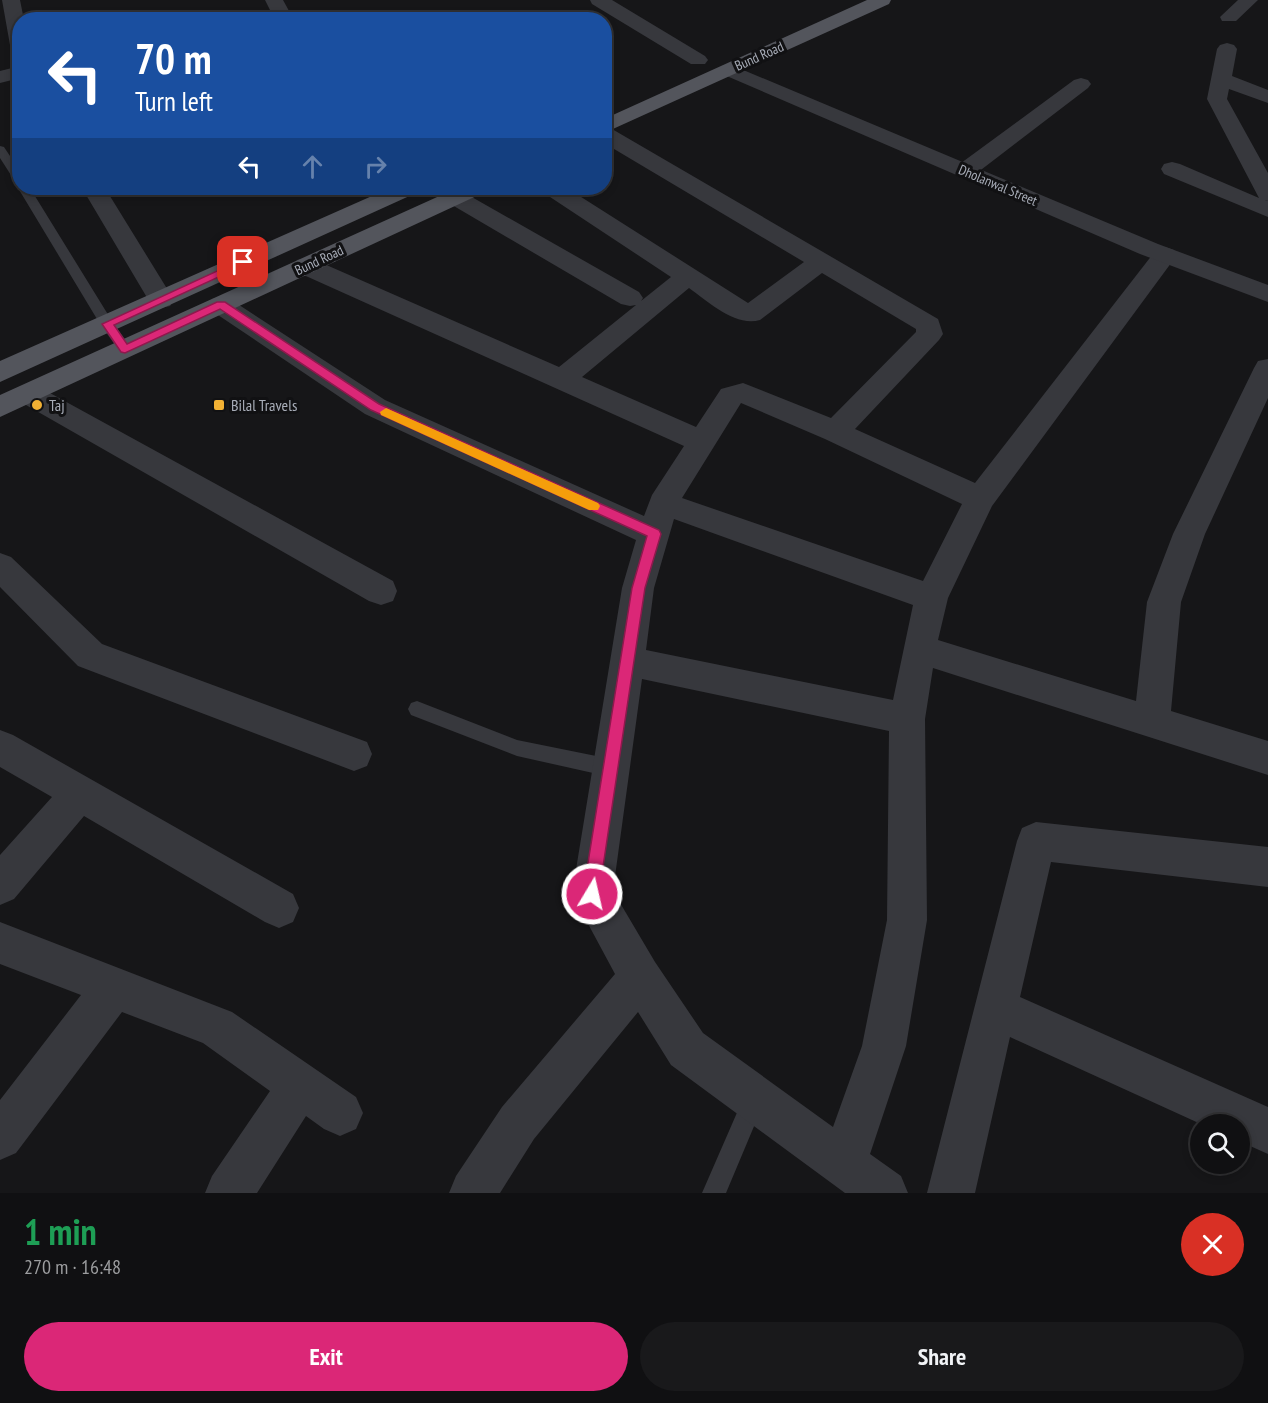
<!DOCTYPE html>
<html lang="en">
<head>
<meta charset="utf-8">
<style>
	:root { --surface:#101012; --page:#19191b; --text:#f1f3f6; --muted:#9c9d9f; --line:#303032; --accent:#db2777 }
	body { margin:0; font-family:"PT Sans Narrow",sans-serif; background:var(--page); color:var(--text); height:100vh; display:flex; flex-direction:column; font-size:22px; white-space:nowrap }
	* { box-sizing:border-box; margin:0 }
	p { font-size:20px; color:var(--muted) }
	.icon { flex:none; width:33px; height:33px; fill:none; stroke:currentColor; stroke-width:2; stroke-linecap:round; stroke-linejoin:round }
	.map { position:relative; height:1193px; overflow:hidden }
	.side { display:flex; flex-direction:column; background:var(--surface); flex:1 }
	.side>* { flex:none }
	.guide { position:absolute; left:12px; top:12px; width:600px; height:183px; border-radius:24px; box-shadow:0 3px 9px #0003,0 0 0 2px var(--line); background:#1a4fa0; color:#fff; overflow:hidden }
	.fabs { position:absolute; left:1190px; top:1114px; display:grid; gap:12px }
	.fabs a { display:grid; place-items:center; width:60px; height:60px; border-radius:50%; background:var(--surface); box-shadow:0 3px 9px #0003,0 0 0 2px var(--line); font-size:30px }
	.pin { position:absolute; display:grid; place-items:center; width:51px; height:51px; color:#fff; margin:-26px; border-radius:12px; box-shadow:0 3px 9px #0006 }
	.me { position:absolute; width:66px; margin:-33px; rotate:9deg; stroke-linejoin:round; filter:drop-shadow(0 0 4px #0008) }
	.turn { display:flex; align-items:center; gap:21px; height:126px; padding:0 24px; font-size:27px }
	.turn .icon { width:78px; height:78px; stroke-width:2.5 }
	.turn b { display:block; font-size:42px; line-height:51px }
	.lanes { display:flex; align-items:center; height:57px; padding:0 24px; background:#0003; justify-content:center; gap:30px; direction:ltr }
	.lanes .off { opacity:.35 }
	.round { display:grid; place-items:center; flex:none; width:63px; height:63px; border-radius:32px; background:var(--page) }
	.headline { display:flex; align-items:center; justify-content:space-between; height:102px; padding:0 24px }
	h1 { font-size:36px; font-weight:700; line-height:45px; color:#1e9e55 }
	.button { display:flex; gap:12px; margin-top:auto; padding:12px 24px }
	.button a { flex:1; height:69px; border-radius:36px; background:var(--accent); color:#fff; font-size:24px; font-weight:700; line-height:69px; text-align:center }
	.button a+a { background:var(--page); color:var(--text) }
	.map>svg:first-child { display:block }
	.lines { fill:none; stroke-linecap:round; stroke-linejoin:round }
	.service { fill:#37383d; fill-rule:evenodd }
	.minor { fill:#37383d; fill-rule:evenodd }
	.tertiary { fill:#37383d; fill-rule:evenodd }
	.primary { fill:#53555c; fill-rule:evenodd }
	.route { fill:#db2777; stroke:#8e194d; stroke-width:1.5 }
	.slow { fill:#f59e0b }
	.poi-dot { fill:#f2b134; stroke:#111113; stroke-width:2 }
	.labels { text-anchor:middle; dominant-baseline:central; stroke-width:6; stroke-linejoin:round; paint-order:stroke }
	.far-street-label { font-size:14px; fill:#a8adb8; stroke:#111113 }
	.poi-label { font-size:16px; fill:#a8adb8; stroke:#111113; text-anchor:start }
</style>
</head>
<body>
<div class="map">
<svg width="1268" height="1193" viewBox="0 0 1268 1193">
	<rect width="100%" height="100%" fill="#161618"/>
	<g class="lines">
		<path class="service" d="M 0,146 L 4,147 L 20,171 L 20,184 L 16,183 L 0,158 Z
			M 20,186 L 30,188 L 112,321 L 132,349 L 130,352 L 120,352 L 100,324 L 18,188 Z
			M 417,701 L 517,740 L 611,759 L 618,762 L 620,768 L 618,774 L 611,777 L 517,756 L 411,715 L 408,709 L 411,703 Z
			M 754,1089 L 762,1092 L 765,1100 L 726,1193 L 702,1193 L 746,1092 Z"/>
		<path class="minor" d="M 2,0 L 20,0 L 24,20 L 20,20 L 20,51 L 13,49 L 10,45 Z
			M 265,0 L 283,0 L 294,20 L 275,20 Z
			M 1238,0 L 1258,0 L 1236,21 L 1222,21 L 1220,17 Z
			M 1227,43 L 1234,45 L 1237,49 L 1232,76 L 1268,90 L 1268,103 L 1229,89 L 1227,99 L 1268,173 L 1268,201 L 1265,200 L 1268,201 L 1268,217 L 1164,174 L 1161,169 L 1164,164 L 1172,162 L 1180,164 L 1259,198 L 1207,99 L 1217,49 L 1220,45 Z
			M 20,66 L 20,78 L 0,83 L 0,71 Z
			M 1081,78 L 1088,80 L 1091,84 L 1088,88 L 973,176 L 965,178 L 957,176 L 954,171 L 957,166 L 1074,80 Z
			M 604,128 L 612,129 L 938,319 L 943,334 L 939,340 L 855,429 L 975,483 L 1156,250 L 1165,247 L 1174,250 L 1177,255 L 992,506 L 948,598 L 938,640 L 1136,701 L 1147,602 L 1173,534 L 1254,368 L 1258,361 L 1268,359 L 1268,398 L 1205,534 L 1181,602 L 1171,711 L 1268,741 L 1268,775 L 933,668 L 925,719 L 927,920 L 906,1046 L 870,1154 L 901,1176 L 908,1193 L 845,1193 L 671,1065 L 638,1012 L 534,1139 L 500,1193 L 449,1193 L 456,1176 L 502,1107 L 615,974 L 572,894 L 622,588 L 636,540 L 365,414 L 212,311 L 208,305 L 212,299 L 221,297 L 230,299 L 385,400 L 644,516 L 652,495 L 684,446 L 297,272 L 294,266 L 297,260 L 306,258 L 315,260 L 559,367 L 636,305 L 630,306 L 621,304 L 447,202 L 443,197 L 447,192 L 455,190 L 463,192 L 639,292 L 643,298 L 641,301 L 671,277 L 544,193 L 541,188 L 567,188 L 748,303 L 804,262 L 604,143 ZM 822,273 L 916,329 L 916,332 L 831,418 L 743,383 L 721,389 L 696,427 L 582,377 L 689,288 C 709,302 735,327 760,320 ZM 741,403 L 825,439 L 962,504 L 923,581 L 682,498 ZM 674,519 L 913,605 L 893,700 L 646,650 L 654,588 ZM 642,679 L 889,731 L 887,920 L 862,1046 L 833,1127 L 703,1033 L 655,962 L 613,891 Z
			M 82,188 L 105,188 L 174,300 L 170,306 L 161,308 L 152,306 Z
			M 29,384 L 39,387 L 393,581 L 397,591 L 393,601 L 381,605 L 369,601 L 19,401 L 15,394 L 19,387 Z
			M 0,553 L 11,557 L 102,644 L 367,742 L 372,754 L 367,766 L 354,771 L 78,666 L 0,587 Z
			M 0,730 L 13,735 L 293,894 L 299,908 L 293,922 L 279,928 L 265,922 L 84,816 L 14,899 L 0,905 L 0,855 L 52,797 L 0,767 Z
			M 1036,822 L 1268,847 L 1268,887 L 1051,862 L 1020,997 L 1268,1107 L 1268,1154 L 1239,1141 L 1239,1125 L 1203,1125 L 1010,1037 L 975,1193 L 927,1193 L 1017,841 L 1022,828 Z
			M 0,922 L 232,1012 L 356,1097 L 363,1113 L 356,1129 L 340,1136 L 324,1129 L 306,1116 L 257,1193 L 205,1193 L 212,1176 L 270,1091 L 203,1043 L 122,1012 L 16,1153 L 0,1160 L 0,1100 L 81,995 L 0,964 Z"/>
		<path class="tertiary" d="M 590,0 L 612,0 L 705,56 L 708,60 L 705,64 L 691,64 L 592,4 Z
			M 729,64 L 1158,244 L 1268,285 L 1268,302 L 1140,254 L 722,74 L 719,70 L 722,66 Z"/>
		<path class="primary" d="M 867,0 L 891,0 L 889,4 L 604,133 L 604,119 Z
			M 390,188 L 420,188 L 416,193 L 0,382 L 0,361 Z
			M 457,188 L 487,188 L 483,193 L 0,417 L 0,395 Z"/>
	</g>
	<path class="route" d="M 243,259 L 248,262 L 247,264 L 114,325 L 127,344 L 217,302 L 225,302 L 379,404 L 659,530 L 661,534 L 645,588 L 598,900 L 592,903 L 586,900 L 583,894 L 632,588 L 647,536 L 371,410 L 220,309 L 125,353 L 121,352 L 102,324 Z"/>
	<path class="slow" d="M 386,408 L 598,503 L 600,506 L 598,510 L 589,510 L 381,415 L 380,412 Z"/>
	<g class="poi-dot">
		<circle cx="37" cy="405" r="6"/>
		<rect x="213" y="399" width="12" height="12" rx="3"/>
	</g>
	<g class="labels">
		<g class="far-street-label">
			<text transform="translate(759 56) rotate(-24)">Bund Road</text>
			<text transform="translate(998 185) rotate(23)">Dholanwal Street</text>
			<text transform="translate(319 260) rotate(-25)">Bund Road</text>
		</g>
		<g class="poi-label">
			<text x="49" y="405">Taj</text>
			<text x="231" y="405">Bilal Travels</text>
		</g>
	</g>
</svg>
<div class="fabs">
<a><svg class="icon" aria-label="search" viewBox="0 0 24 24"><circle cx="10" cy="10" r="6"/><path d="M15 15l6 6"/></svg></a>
</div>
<div class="pin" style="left:243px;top:262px;background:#d93025"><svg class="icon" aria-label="arrive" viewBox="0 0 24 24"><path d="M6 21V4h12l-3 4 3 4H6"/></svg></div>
<svg class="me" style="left:592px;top:894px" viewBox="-20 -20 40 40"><circle r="17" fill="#db2777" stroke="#fff" stroke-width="3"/><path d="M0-11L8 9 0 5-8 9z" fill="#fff"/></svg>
<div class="guide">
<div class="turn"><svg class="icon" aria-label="left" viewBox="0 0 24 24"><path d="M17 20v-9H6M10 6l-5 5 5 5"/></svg><div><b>70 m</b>Turn left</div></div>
<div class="lanes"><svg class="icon" aria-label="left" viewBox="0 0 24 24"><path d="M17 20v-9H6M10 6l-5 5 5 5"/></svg><svg class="icon off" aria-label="ahead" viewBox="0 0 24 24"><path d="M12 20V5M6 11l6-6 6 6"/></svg><svg class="icon off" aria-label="right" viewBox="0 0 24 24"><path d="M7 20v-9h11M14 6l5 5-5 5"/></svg></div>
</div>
</div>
<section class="side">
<div class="headline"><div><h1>1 min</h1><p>270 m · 16:48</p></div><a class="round" style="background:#d93025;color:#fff"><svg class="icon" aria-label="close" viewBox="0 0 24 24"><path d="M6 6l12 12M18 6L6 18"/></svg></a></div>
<div class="button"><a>Exit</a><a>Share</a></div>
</section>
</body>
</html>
